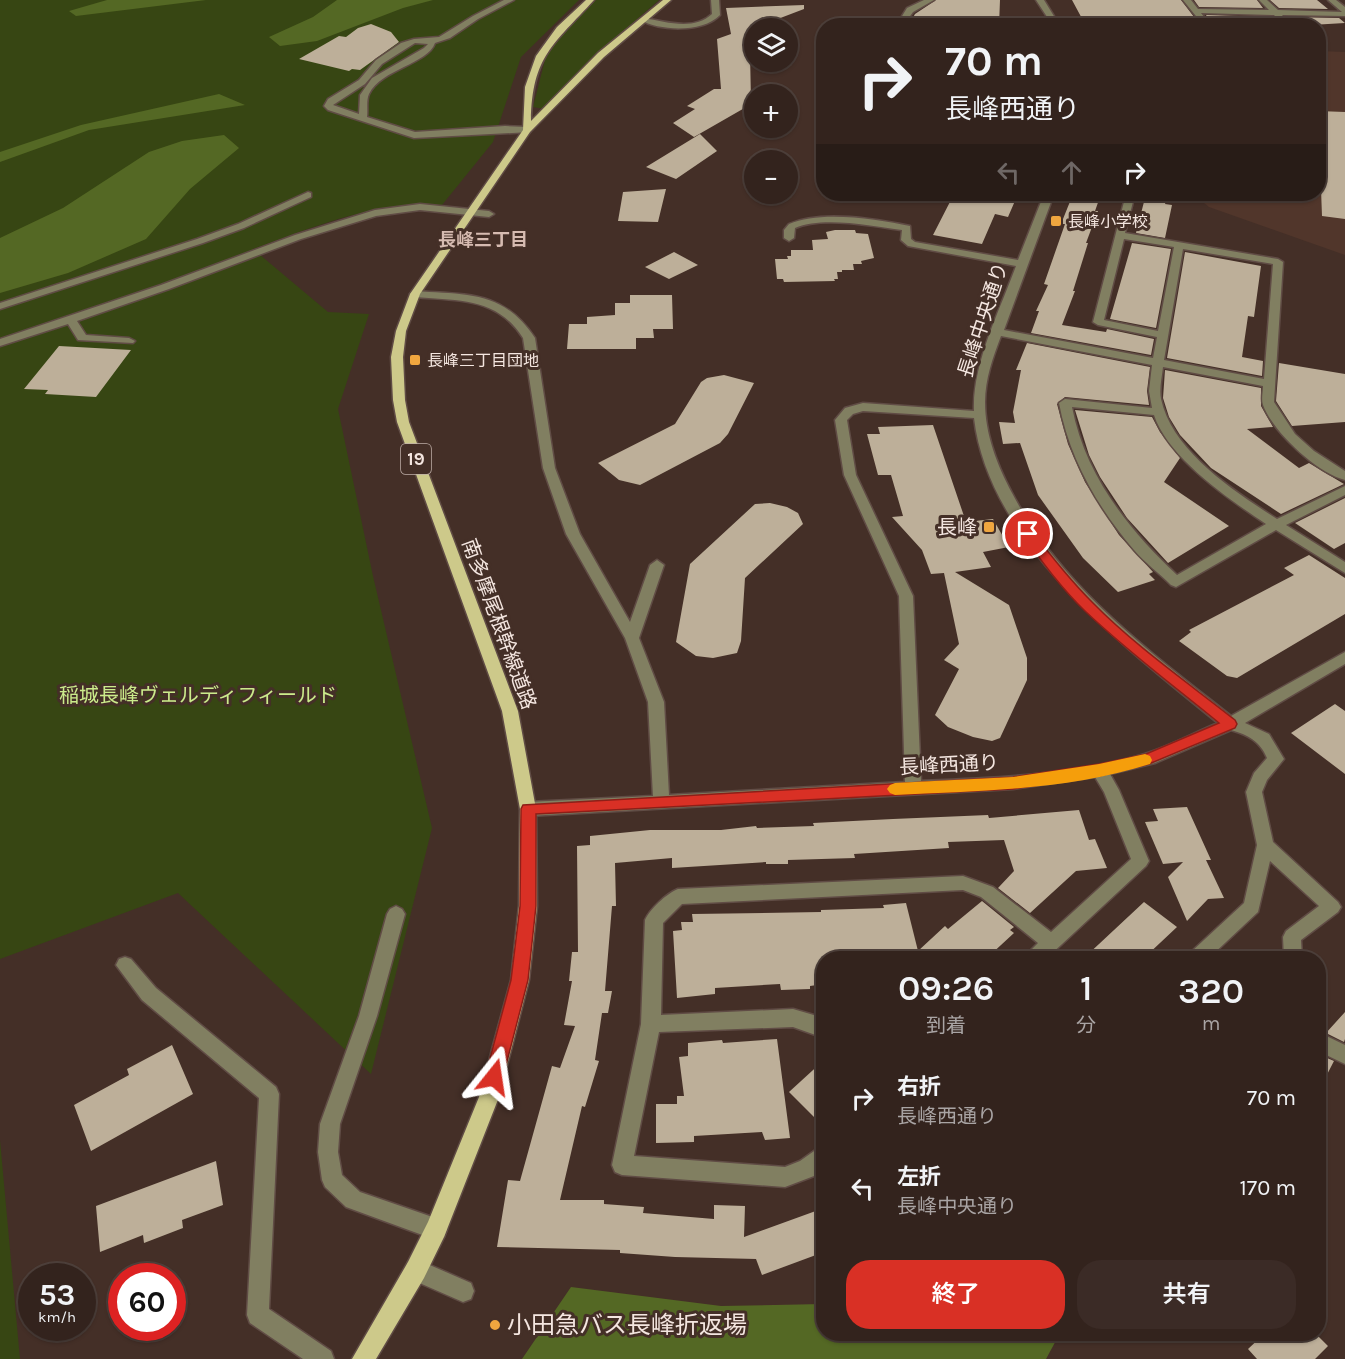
<!DOCTYPE html>
<html lang="ja">
<head>
<meta charset="utf-8">
<style>
	:root { --surface:#33231d; --page:#3b2b26; --text:#f1f3f6; --muted:#a9a4a4; --line:#4e403b; --accent:#d93025 }
	body { margin:0; font-family:Karla,"Noto Sans JP",sans-serif; background:var(--page); color:var(--text); height:100vh; display:flex; flex-direction:column; font-size:22px; white-space:nowrap }
	* { box-sizing:border-box; margin:0 }
	p { font-size:20px; color:var(--muted) }
	.icon { flex:none; width:33px; height:33px; fill:none; stroke:currentColor; stroke-width:2; stroke-linecap:round; stroke-linejoin:round }
	.map { position:relative; flex:1; overflow:hidden }
	.side { position:absolute; left:816px; top:951px; width:510px; height:390px; display:flex; flex-direction:column; background:var(--surface); border-radius:24px; box-shadow:0 2px 4px #0004,0 0 0 2px var(--line) }
	.side>* { flex:none }
	.banner { position:absolute; left:816px; top:18px; width:510px; height:183px; border-radius:24px; box-shadow:0 2px 4px #0004,0 0 0 2px var(--line); background:#33231d; color:var(--text); overflow:hidden }
	.controls { position:absolute; left:744px; top:18px; display:grid; gap:12px }
	.controls a { display:grid; place-items:center; width:54px; height:54px; border-radius:50%; background:var(--surface); box-shadow:0 2px 4px #0004,0 0 0 2px var(--line); font-size:30px }
	.speed { position:absolute; left:18px; top:1263px; display:flex; gap:12px; font-size:30px; font-weight:700; text-align:center }
	.speed>* { display:grid; place-content:center; width:78px; height:78px; border-radius:50%; background:var(--surface); box-shadow:0 2px 4px #0004,0 0 0 2px var(--line); line-height:1 }
	.speed small { font-size:15px; font-weight:400 }
	.speed .limit { border:9px solid #d22; background:#fff; color:#111 }
	.pin { position:absolute; display:grid; place-items:center; width:51px; height:51px; color:#fff; margin:-26px; border:3px solid #fff; border-radius:50%; box-shadow:0 2px 6px #0007 }
	.me { position:absolute; width:66px; margin:-33px; rotate:15deg; stroke-linejoin:round; filter:drop-shadow(0 0 4px #0008) }
	.turn { display:flex; align-items:center; gap:21px; height:126px; padding:0 30px; font-size:27px }
	.turn .icon { width:78px; height:78px; stroke-width:2.5 }
	.turn b { display:block; font-size:42px; line-height:51px }
	.lanes { display:flex; align-items:center; height:57px; padding:0 30px; background:#0003; justify-content:center; gap:30px; direction:ltr }
	.lanes .off { opacity:.35 }
	.eta { display:flex; justify-content:space-evenly; align-items:center; height:102px; text-align:center }
	.eta b { font-size:36px; font-weight:600; line-height:42px }
	.primary-button { display:flex; gap:12px; margin-top:auto; padding:12px 30px }
	.primary-button a { flex:1; height:69px; border-radius:24px; background:var(--accent); color:#fff; font-size:24px; font-weight:600; line-height:69px; text-align:center }
	.primary-button a+a { background:var(--page); color:var(--text) }
	ul { padding:0; list-style:none }
	li { display:flex; align-items:center; gap:18px; height:90px; padding:0 30px }
	li div { flex:1 }
	li b { display:block; font-size:22px }
	li em { font-style:normal }
	.map>svg:first-child { display:block }
	.built { fill:#51362b }
	.green { fill:#374613 }
	.forest { fill:#546824 }
	.building { fill:#bdaf99 }
	.lines { fill:none; stroke-linecap:round; stroke-linejoin:round }
	.minor-casing { stroke:#604c45; stroke-width:3 }
	.major-casing { stroke:#604c45; stroke-width:3 }
	.minor { fill:#817f61; fill-rule:evenodd }
	.major { fill:#cdc98a; fill-rule:evenodd }
	.route { fill:#d93025; stroke:#8d1f18; stroke-width:1.5 }
	.slow { fill:#f59e0b }
	.poi-dot { fill:#f0a63f; stroke:#442f27; stroke-width:2 }
	.labels { text-anchor:middle; dominant-baseline:central; stroke-width:6; stroke-linejoin:round; paint-order:stroke }
	.far-poi-label { font-size:16px; fill:#f4e6e0; stroke:#442f27; text-anchor:start }
	.far-neighbourhood-label { font-size:18px; font-weight:bold; fill:#d6bbb1; stroke:#442f27 }
	.shield { fill:#442f27; stroke:#bfafa8; stroke-width:1.5 }
	.shield-label { font-size:18px; font-weight:bold; fill:#f4e6e0 }
	.street-label { font-size:20px; fill:#f4e6e0; stroke:#442f27 }
	.poi-label { font-size:20px; fill:#f4e6e0; stroke:#442f27; text-anchor:end }
	.park-label { font-size:20px; fill:#cbeb8b; stroke:#442f27 }
	.near-poi-label { font-size:24px; fill:#f4e6e0; stroke:#442f27; text-anchor:start }
</style>
</head>
<body>
<div class="map">
<svg width="1345" height="1359" viewBox="0 0 1345 1359">
	<rect width="100%" height="100%" fill="#442f27"/>
	<path class="built" d="M 1319,51 L 1345,52 L 1345,255 L 1209,207 L 1193,194 L 1318,194 Z"/>
	<path class="green" d="M 0,0 L 579,0 L 521,57 L 493,142 L 442,205 C 377,200 313,227 253,249 L 328,312 L 369,314 L 338,409 L 373,576 L 432,828 L 371,1074 L 178,893 L 0,959 Z
		M 596,0 L 659,0 L 596,55 L 545,109 L 533,107 L 547,52 L 562,32 Z
		M 0,1140 L 20,1359 L 0,1359 Z"/>
	<path class="forest" d="M 107,0 L 206,0 L 76,16 L 69,11 Z
		M 337,0 L 433,0 L 403,8 L 317,41 L 280,46 L 269,37 L 313,17 Z
		M 219,94 L 245,105 L 89,130 L 0,162 L 0,152 L 81,125 Z
		M 224,135 L 239,148 L 190,189 L 146,239 L 68,273 L 0,293 L 0,238 L 63,208 L 149,152 L 182,141 Z
		M 571,1287 L 721,1306 L 823,1304 L 824,1334 L 1059,1335 L 1046,1359 L 522,1359 Z"/>
	<path class="building" d="M 936,0 L 1000,0 L 999,26 L 914,26 L 915,23 L 910,23 L 915,14 Z
		M 1072,0 L 1181,0 L 1201,26 L 1086,26 Z
		M 1194,0 L 1257,0 L 1263,8 L 1199,7 Z
		M 1270,0 L 1317,0 L 1328,9 L 1279,8 Z
		M 804,5 L 804,9 L 754,28 L 754,52 L 750,53 L 751,101 L 748,106 L 694,137 L 673,123 L 695,109 L 687,106 L 714,89 L 721,89 L 717,39 L 731,34 L 726,8 Z
		M 1206,15 L 1273,17 L 1281,26 L 1213,26 Z
		M 1287,17 L 1339,18 L 1345,23 L 1294,26 Z
		M 371,24 L 391,32 L 399,42 L 360,70 L 352,69 L 349,71 L 299,59 L 339,36 L 346,37 L 358,28 Z
		M 1318,111 L 1345,112 L 1345,219 L 1322,216 L 1321,189 L 1318,188 Z
		M 700,134 L 717,151 L 676,179 L 646,167 Z
		M 666,189 L 658,222 L 618,221 L 623,192 Z
		M 954,194 L 1018,194 L 1008,217 L 995,214 L 982,244 L 933,235 Z
		M 1073,194 L 1101,194 L 1095,211 L 1098,211 L 1086,243 L 1088,243 L 1073,291 L 1075,291 L 1062,325 L 1106,332 L 1107,329 L 1154,339 L 1151,355 L 1031,333 L 1039,311 L 1036,311 L 1048,285 L 1044,284 L 1065,224 L 1061,224 Z
		M 1146,194 L 1167,198 L 1165,204 L 1172,205 L 1165,238 L 1136,233 Z
		M 835,230 L 855,230 L 856,233 L 868,234 L 874,258 L 861,261 L 862,264 L 853,264 L 854,270 L 842,270 L 842,272 L 837,272 L 838,279 L 834,279 L 835,281 L 784,282 L 783,279 L 777,279 L 775,259 L 788,259 L 787,256 L 791,256 L 791,250 L 813,250 L 812,240 L 828,239 L 826,232 Z
		M 1132,243 L 1171,249 L 1156,328 L 1110,319 Z
		M 674,252 L 698,265 L 669,279 L 645,267 Z
		M 1185,252 L 1261,266 L 1254,317 L 1248,316 L 1242,357 L 1263,361 L 1262,376 L 1167,358 Z
		M 630,295 L 672,295 L 673,329 L 653,329 L 654,338 L 636,338 L 636,349 L 567,349 L 569,324 L 587,324 L 587,317 L 615,315 L 615,303 L 630,303 Z
		M 1027,343 L 1150,367 L 1147,391 L 1149,405 L 1065,397 L 1057,404 L 1068,444 L 1085,482 L 1119,535 L 1153,572 L 1149,574 L 1155,580 L 1118,592 L 1083,558 L 1038,495 L 1020,443 L 1003,444 L 999,422 L 1015,423 L 1013,412 L 1021,370 L 1016,370 Z
		M 59,346 L 131,350 L 96,397 L 45,394 L 48,390 L 24,389 Z
		M 1279,363 L 1345,374 L 1345,422 L 1292,426 L 1276,401 Z
		M 1165,370 L 1261,388 L 1261,406 L 1273,427 L 1247,429 L 1299,468 L 1309,463 L 1344,484 L 1281,514 L 1211,468 L 1180,435 L 1169,417 L 1163,398 Z
		M 724,375 L 754,383 L 728,434 L 720,443 L 640,485 L 619,480 L 598,463 L 675,424 L 701,382 L 707,378 Z
		M 1075,410 L 1152,417 L 1160,432 L 1180,458 L 1164,482 L 1229,526 L 1168,563 L 1127,518 L 1100,477 L 1089,455 Z
		M 933,425 L 966,522 L 993,519 L 1009,547 L 983,552 L 991,567 L 955,572 L 1009,605 L 1027,658 L 1027,680 L 1000,738 L 992,741 L 973,737 L 948,727 L 935,715 L 959,669 L 944,660 L 959,644 L 944,573 L 931,574 L 922,550 L 892,517 L 903,516 L 891,475 L 878,475 L 867,434 L 880,434 L 878,427 Z
		M 1345,498 L 1345,543 L 1334,549 L 1295,523 Z
		M 770,503 L 787,507 L 798,513 L 803,524 L 745,578 L 741,641 L 737,653 L 713,658 L 696,656 L 676,642 L 690,564 L 755,504 Z
		M 1309,555 L 1345,578 L 1345,614 L 1237,678 L 1227,676 L 1179,641 L 1191,632 L 1189,630 L 1294,575 L 1284,568 Z
		M 1335,704 L 1345,711 L 1345,774 L 1291,733 Z
		M 1187,807 L 1211,860 L 1206,860 L 1224,898 L 1208,899 L 1187,921 L 1168,877 L 1183,862 L 1163,864 L 1145,822 L 1158,821 L 1153,809 Z
		M 1079,810 L 1089,840 L 1095,839 L 1107,868 L 1076,871 L 1030,913 L 998,888 L 1014,871 L 1004,840 L 948,842 L 949,848 L 854,854 L 855,858 L 788,860 L 788,864 L 766,864 L 766,862 L 672,868 L 672,858 L 615,863 L 616,906 L 612,906 L 605,991 L 612,991 L 608,1013 L 602,1013 L 595,1060 L 599,1061 L 585,1107 L 582,1106 L 560,1200 L 604,1200 L 604,1204 L 644,1207 L 643,1213 L 714,1219 L 714,1205 L 745,1206 L 744,1237 L 824,1208 L 824,1252 L 762,1275 L 756,1259 L 675,1257 L 620,1253 L 620,1250 L 497,1247 L 508,1180 L 520,1181 L 552,1066 L 560,1068 L 575,1026 L 564,1025 L 572,981 L 569,981 L 572,952 L 578,952 L 577,846 L 590,845 L 590,836 L 650,830 L 721,830 L 756,826 L 757,828 L 814,826 L 813,823 L 893,819 L 988,815 L 989,818 Z
		M 982,901 L 1014,927 L 1010,930 L 1014,933 L 988,957 L 981,950 L 972,958 L 824,958 L 824,984 L 810,986 L 810,989 L 781,990 L 780,984 L 715,988 L 715,994 L 677,998 L 673,931 L 682,930 L 681,922 L 693,922 L 692,914 L 821,912 L 821,910 L 884,908 L 883,905 L 906,903 L 918,951 L 945,926 L 948,929 Z
		M 1144,902 L 1177,927 L 1144,958 L 1084,958 Z
		M 1345,1012 L 1345,1039 L 1344,1042 L 1326,1033 Z
		M 777,1039 L 790,1138 L 765,1140 L 762,1132 L 694,1136 L 694,1142 L 656,1143 L 656,1104 L 677,1104 L 677,1096 L 684,1096 L 679,1057 L 688,1056 L 688,1043 L 722,1040 L 723,1043 Z
		M 172,1045 L 193,1094 L 91,1151 L 74,1105 L 129,1075 L 127,1069 Z
		M 1318,1054 L 1334,1061 L 1318,1092 Z
		M 824,1060 L 824,1127 L 789,1092 Z
		M 216,1161 L 223,1205 L 182,1220 L 183,1228 L 144,1243 L 143,1235 L 100,1252 L 96,1206 Z
		M 1264,1334 L 1316,1334 L 1328,1346 L 1315,1359 L 1257,1359 L 1248,1349 Z"/>
	<g class="lines">
		<g class="minor-casing">
			<path id="minor" d="M 504,0 L 514,0 L 478,19 L 450,38 L 435,43 C 428,64 381,69 369,94 C 366,100 368,110 367,117 L 415,132 L 505,126 L 527,127 L 530,128 L 530,132 L 414,138 L 328,110 L 324,106 L 328,99 L 359,80 L 376,60 L 401,43 L 414,39 L 439,37 L 473,16 ZM 415,43 L 428,44 L 424,48 L 372,78 L 360,95 L 359,114 L 333,105 L 365,84 L 382,64 Z
				M 711,0 L 719,0 L 720,15 C 703,33 660,31 640,20 L 644,18 C 666,22 694,31 712,14 Z
				M 924,0 L 934,0 L 913,12 L 903,26 L 896,26 L 907,8 Z
				M 1036,0 L 1044,0 L 1060,26 L 1053,26 Z
				M 1183,0 L 1191,0 L 1198,9 L 1269,10 L 1259,0 L 1267,0 L 1278,10 L 1342,12 L 1328,0 L 1336,0 L 1345,7 L 1345,16 L 1282,15 L 1292,26 L 1284,26 L 1274,15 L 1201,13 L 1211,26 L 1204,26 Z
				M 308,192 L 311,193 L 311,197 L 244,228 L 203,243 L 0,309 L 0,303 L 197,239 L 238,224 Z
				M 1044,194 L 1054,194 L 1004,330 L 1153,358 L 1157,337 L 1098,325 L 1093,322 L 1126,194 L 1135,194 L 1125,233 L 1278,259 L 1283,262 L 1274,402 L 1295,434 L 1314,451 L 1345,471 L 1345,480 C 1317,473 1273,432 1263,405 C 1261,399 1263,392 1263,386 L 1163,367 C 1162,377 1159,389 1161,399 C 1172,451 1235,492 1277,519 L 1345,486 L 1345,495 L 1286,525 L 1345,562 L 1345,573 L 1276,530 L 1176,587 L 1171,585 C 1159,573 1145,563 1134,550 C 1098,508 1069,458 1059,403 L 1065,399 L 1152,408 L 1149,391 L 1152,365 L 1001,336 C 993,357 985,379 985,402 C 985,434 997,465 1012,493 C 1062,588 1149,651 1231,716 L 1345,652 L 1345,664 L 1245,723 L 1269,734 L 1284,759 L 1267,780 L 1262,792 L 1273,842 L 1338,902 L 1341,907 L 1338,912 L 1301,940 L 1302,958 L 1284,958 L 1283,937 L 1286,931 L 1319,906 L 1270,861 L 1258,912 L 1209,958 L 1188,958 L 1191,952 L 1244,903 L 1257,845 L 1246,792 L 1254,773 L 1267,758 C 1260,741 1248,735 1231,730 L 1155,763 L 1110,774 L 1119,790 L 1149,861 L 1146,866 L 1047,958 L 1026,958 L 1029,952 L 1038,943 L 981,897 L 963,890 L 682,904 L 663,923 L 661,1015 L 793,1009 L 824,1018 L 824,1038 L 793,1027 L 659,1032 L 634,1156 L 785,1167 L 800,1161 L 824,1144 L 824,1168 L 814,1176 L 785,1187 L 622,1175 L 615,1172 L 612,1165 L 641,1024 L 645,920 C 650,909 666,894 678,889 L 963,876 L 993,887 L 1051,932 L 1131,859 L 1104,792 L 1095,777 L 1013,789 L 528,816 L 522,814 L 520,809 L 522,804 L 528,802 L 653,796 L 648,702 L 625,638 L 566,534 L 543,468 L 523,338 C 497,297 459,301 415,297 L 410,294 L 415,291 C 467,295 503,290 535,338 L 555,468 L 580,534 L 630,622 L 650,565 L 657,560 L 664,565 L 639,638 L 664,702 L 669,795 L 905,782 L 899,596 L 844,475 L 835,420 L 845,408 L 863,403 L 974,411 C 972,364 1000,310 1016,266 L 908,246 L 901,240 L 902,230 C 872,226 823,216 795,228 L 794,238 L 789,241 L 784,238 L 784,230 L 789,224 C 820,210 877,219 910,226 L 911,239 L 915,242 L 1018,260 ZM 1124,239 L 1174,247 L 1158,331 L 1104,320 ZM 1183,249 L 1273,264 L 1264,379 L 1164,360 ZM 1072,407 L 1154,415 C 1168,458 1230,500 1266,524 L 1177,575 C 1128,529 1085,475 1072,407 ZM 863,411 L 974,418 C 989,545 1126,648 1218,723 C 1194,733 1170,746 1145,754 C 1075,775 994,778 921,781 L 913,596 L 856,475 L 847,420 L 853,414 Z
				M 420,204 L 489,211 L 494,214 L 489,217 L 420,210 L 376,216 L 301,239 L 169,289 L 77,321 L 86,335 L 129,338 L 135,341 L 133,343 L 78,340 L 68,324 L 0,346 L 0,339 L 161,285 L 295,235 L 375,210 Z
				M 396,906 L 402,909 L 405,914 L 377,1016 L 340,1124 L 338,1152 L 342,1175 L 360,1192 L 444,1221 L 447,1229 L 444,1237 L 436,1240 L 346,1207 L 325,1187 L 322,1180 L 318,1152 L 320,1124 L 359,1016 L 387,914 L 390,909 Z
				M 125,957 L 131,959 L 156,988 L 276,1087 L 279,1094 L 269,1309 L 331,1351 L 334,1359 L 303,1359 L 250,1323 L 247,1315 L 259,1098 L 142,1000 L 116,965 L 119,959 Z
				M 1318,1032 L 1345,1045 L 1345,1064 L 1318,1051 Z
				M 416,1259 L 471,1283 L 474,1291 L 471,1299 L 463,1302 L 408,1278 L 405,1270 L 408,1262 Z"/>
		</g>
		<g class="major-casing">
			<path id="major" d="M 586,0 L 594,0 C 554,44 532,56 531,121 L 598,53 L 663,0 L 671,0 L 604,57 L 530,132 L 420,294 L 406,331 L 403,357 L 405,400 L 409,422 L 518,711 L 536,809 L 537,906 L 529,980 L 499,1097 L 444,1237 L 424,1278 L 376,1359 L 352,1359 L 408,1262 L 428,1222 L 479,1097 L 511,980 L 519,906 L 520,809 L 502,711 L 397,422 L 393,400 L 391,357 L 396,331 L 410,294 L 523,130 L 525,87 L 536,56 L 557,27 Z"/>
		</g>
		<use href="#minor" class="minor"/>
		<use href="#major" class="major"/>
	</g>
	<path class="route" d="M 1028,530 L 1032,531 C 1051,556 1070,580 1092,602 C 1135,646 1187,682 1235,720 L 1237,724 L 1235,728 L 1149,764 L 1099,776 L 1013,789 L 536,814 L 536,906 L 528,980 L 503,1077 L 500,1083 L 494,1086 L 488,1083 L 485,1077 L 511,980 L 520,906 L 521,809 L 523,805 L 1013,777 L 1099,764 L 1146,754 L 1219,723 C 1174,686 1127,651 1085,611 C 1062,589 1043,563 1024,537 L 1022,534 Z"/>
	<path class="slow" d="M 1145,754 L 1150,756 L 1152,760 L 1150,764 C 1069,790 980,791 895,795 L 890,793 L 887,789 L 890,785 L 895,783 L 1013,777 L 1099,764 Z"/>
	<g class="poi-dot">
		<rect x="1050" y="215" width="12" height="12" rx="3"/>
		<rect x="409" y="354" width="12" height="12" rx="3"/>
		<rect x="983" y="521" width="12" height="12" rx="3"/>
		<circle cx="495" cy="1325" r="6"/>
	</g>
	<g class="labels">
		<g class="far-poi-label">
			<text x="1068" y="221">長峰小学校</text>
			<text x="427" y="360">長峰三丁目団地</text>
		</g>
		<g class="far-neighbourhood-label">
			<text x="483" y="240">長峰三丁目</text>
		</g>
		<rect class="shield" x="401" y="444" width="30" height="30" rx="4.5"/>
		<g class="shield-label">
			<text x="416" y="459">19</text>
		</g>
		<g class="street-label">
			<text transform="translate(983 320) rotate(-72)">長峰中央通り</text>
			<text transform="translate(499 624) rotate(70)">南多摩尾根幹線道路</text>
			<text transform="translate(949 765) rotate(-3)">長峰西通り</text>
		</g>
		<g class="poi-label">
			<text x="977" y="527">長峰</text>
		</g>
		<g class="park-label">
			<text x="198" y="695">稲城長峰ヴェルディフィールド</text>
		</g>
		<g class="near-poi-label">
			<text x="507" y="1325">小田急バス長峰折返場</text>
		</g>
	</g>
</svg>
<div class="controls">
<a><svg class="icon" aria-label="layers" viewBox="0 0 24 24"><path d="M12 4l9 5-9 5-9-5zM3 14l9 5 9-5"/></svg></a>
<a>+</a>
<a>−</a>
</div>
<div class="speed"><div>53<small>km/h</small></div><div class="limit">60</div></div>
<div class="pin" style="left:1028px;top:534px;background:#d93025"><svg class="icon" aria-label="arrive" viewBox="0 0 24 24"><path d="M6 21V4h12l-3 4 3 4H6"/></svg></div>
<svg class="me" style="left:494px;top:1077px" viewBox="-20 -20 40 40"><path d="M0-17L14 15 0 8-14 15z" fill="#d93025" stroke="#fff" stroke-width="4"/></svg>
<div class="banner">
<div class="turn"><svg class="icon" aria-label="right" viewBox="0 0 24 24"><path d="M7 20v-9h11M14 6l5 5-5 5"/></svg><div><b>70 m</b>長峰西通り</div></div>
<div class="lanes"><svg class="icon off" aria-label="left" viewBox="0 0 24 24"><path d="M17 20v-9H6M10 6l-5 5 5 5"/></svg><svg class="icon off" aria-label="ahead" viewBox="0 0 24 24"><path d="M12 20V5M6 11l6-6 6 6"/></svg><svg class="icon" aria-label="right" viewBox="0 0 24 24"><path d="M7 20v-9h11M14 6l5 5-5 5"/></svg></div>
</div>
<section class="side">
<div class="eta">
<div><b>09:26</b><p>到着</p></div>
<div><b>1</b><p>分</p></div>
<div><b>320</b><p>m</p></div>
</div>
<ul>
<li><svg class="icon" aria-label="right" viewBox="0 0 24 24"><path d="M7 20v-9h11M14 6l5 5-5 5"/></svg><div><b>右折</b><p>長峰西通り</p></div><em>70 m</em></li>
<li><svg class="icon" aria-label="left" viewBox="0 0 24 24"><path d="M17 20v-9H6M10 6l-5 5 5 5"/></svg><div><b>左折</b><p>長峰中央通り</p></div><em>170 m</em></li>
</ul>
<div class="primary-button"><a>終了</a><a>共有</a></div>
</section>
</div>
</body>
</html>
